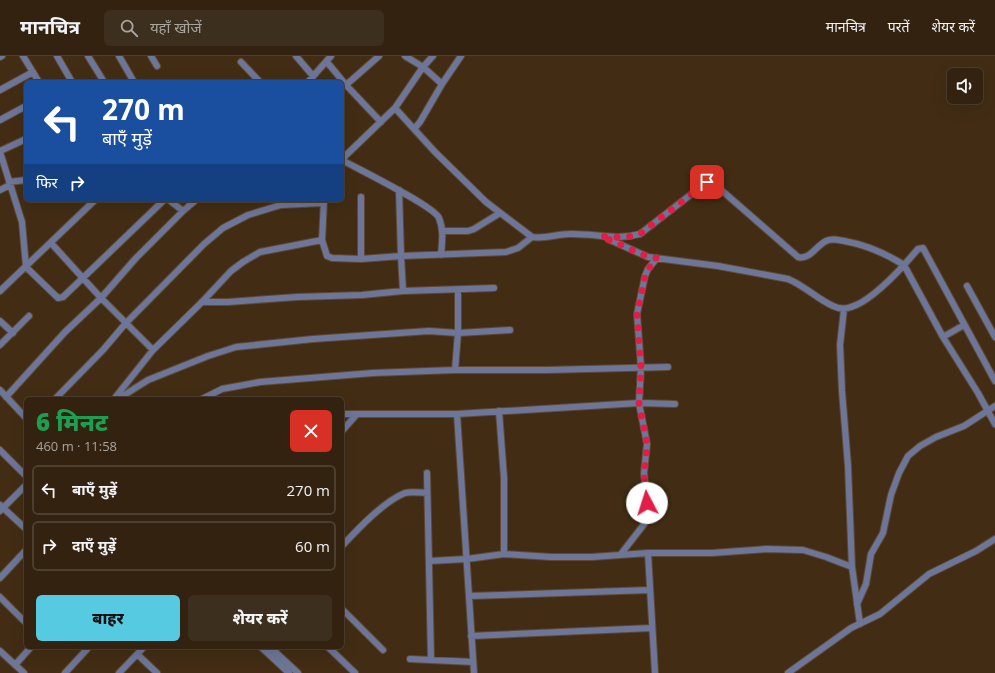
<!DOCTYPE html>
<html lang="hi">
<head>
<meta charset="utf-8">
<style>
	:root { --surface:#32220f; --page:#3d2f1d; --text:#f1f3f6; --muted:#a8a49e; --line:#4d3f2f; --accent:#55cae0 }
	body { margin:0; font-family:"Open Sans","Noto Sans Devanagari",sans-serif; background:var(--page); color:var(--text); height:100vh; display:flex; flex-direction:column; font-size:15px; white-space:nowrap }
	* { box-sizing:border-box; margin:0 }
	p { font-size:13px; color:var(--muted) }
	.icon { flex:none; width:22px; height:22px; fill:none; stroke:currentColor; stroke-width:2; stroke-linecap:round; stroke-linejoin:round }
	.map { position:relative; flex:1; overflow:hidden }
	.panel { position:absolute; left:24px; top:341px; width:320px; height:252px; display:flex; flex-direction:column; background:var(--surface); border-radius:6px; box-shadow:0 4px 16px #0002,0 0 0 1px var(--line) }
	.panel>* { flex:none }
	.top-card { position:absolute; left:24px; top:24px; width:320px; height:122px; border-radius:6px; box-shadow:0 4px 16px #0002,0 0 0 1px var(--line); background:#1a4fa0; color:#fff; overflow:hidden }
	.fabs { position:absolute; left:947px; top:12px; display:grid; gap:8px }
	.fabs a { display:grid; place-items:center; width:36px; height:36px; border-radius:6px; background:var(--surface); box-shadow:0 4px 16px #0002,0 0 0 1px var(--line); font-size:20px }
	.pin { position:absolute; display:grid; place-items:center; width:34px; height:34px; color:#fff; margin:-17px; border-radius:8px; box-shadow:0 2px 6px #0006 }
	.me { position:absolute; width:44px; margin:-22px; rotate:355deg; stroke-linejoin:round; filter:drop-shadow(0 0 3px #0008) }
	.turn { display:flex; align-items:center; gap:14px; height:84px; padding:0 12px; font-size:18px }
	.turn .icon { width:52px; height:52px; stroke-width:2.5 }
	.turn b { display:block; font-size:28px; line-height:34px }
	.then { display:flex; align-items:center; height:38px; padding:0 12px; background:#0003; gap:8px; font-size:15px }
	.round { display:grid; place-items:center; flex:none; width:42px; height:42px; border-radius:6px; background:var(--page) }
	.head { display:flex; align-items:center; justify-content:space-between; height:68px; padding:0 12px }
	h1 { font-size:24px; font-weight:800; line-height:30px; color:#1e9e55 }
	.action { display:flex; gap:8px; margin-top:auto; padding:8px 12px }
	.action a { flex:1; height:46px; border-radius:6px; background:var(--accent); color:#111; font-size:16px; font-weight:800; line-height:46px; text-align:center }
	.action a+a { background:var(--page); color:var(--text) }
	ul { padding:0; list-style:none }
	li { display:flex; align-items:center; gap:12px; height:50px; margin:0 8px 6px; padding:0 4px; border:2px solid var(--line); border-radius:6px }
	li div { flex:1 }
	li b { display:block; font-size:15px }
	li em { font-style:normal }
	header { display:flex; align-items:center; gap:24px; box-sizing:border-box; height:56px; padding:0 20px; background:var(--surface); border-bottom:1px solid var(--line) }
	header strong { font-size:19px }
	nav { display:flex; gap:22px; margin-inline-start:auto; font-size:14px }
	.search { width:280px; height:36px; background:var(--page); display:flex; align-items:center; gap:10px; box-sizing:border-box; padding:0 14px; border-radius:6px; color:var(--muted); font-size:15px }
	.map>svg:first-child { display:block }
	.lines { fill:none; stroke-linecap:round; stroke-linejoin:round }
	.street-casing { stroke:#5e4a33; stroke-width:8 }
	.street { stroke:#6d7699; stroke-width:6 }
	.route { stroke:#e11d48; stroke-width:7; stroke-dasharray:0 12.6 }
</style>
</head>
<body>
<header>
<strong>मानचित्र</strong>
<div class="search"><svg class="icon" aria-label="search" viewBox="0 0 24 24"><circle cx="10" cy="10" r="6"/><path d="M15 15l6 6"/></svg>यहाँ खोजें</div>
<nav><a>मानचित्र</a><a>परतें</a><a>शेयर करें</a></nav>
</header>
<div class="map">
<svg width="995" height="617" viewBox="0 0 995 617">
	<rect width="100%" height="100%" fill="#422d14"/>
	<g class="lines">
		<g class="street-casing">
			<path id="street" d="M 23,0 L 39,26
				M 57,0 L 72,26
				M 88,0 L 104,26
				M 119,0 L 134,26
				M 151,0 L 157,10
				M 296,0 L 313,20
				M 0,1 L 2,0
				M 241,6 L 260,26
				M 327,6 L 346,29 L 381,66
				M 308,26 L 331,0
				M 442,28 L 461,0
				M 346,29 L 379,0
				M 0,34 L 33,16
				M 395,52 L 414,73 L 420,66 L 442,28 L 423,11 L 433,0
				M 0,64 L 26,50
				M 414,73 L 435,96 L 486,146 L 532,181 C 545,183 557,178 569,178 C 595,177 615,185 640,178 L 707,126 L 712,126 L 798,201 C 810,204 816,190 826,185 C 832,182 838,184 844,185 C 867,189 885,197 904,209 L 918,193 L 923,192 L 995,325
				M 0,95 L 26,83
				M 0,96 L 22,166 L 26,211 L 58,242 L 63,241 L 164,144
				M 342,103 L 395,52 L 423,11 L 405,0
				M 342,104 C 358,113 434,150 439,162 C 444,174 442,186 441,199
				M 9,126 L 26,124
				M 0,134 L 10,129
				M 399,134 L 401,200 L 403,235
				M 169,144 L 183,155 L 196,144
				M 443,175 L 468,175 L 474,173 L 500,157
				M 608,183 L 648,201 L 718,210 L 788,223 C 805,230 817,243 833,250 C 839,253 846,253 851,251 C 868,246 892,222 904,209 L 943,281 L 978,337 L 995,368
				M 322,184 L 324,144
				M 361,203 L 361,141
				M 967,230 L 995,281
				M 458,234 L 458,277 L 510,274
				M 0,235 L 95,144
				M 202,246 L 228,246 L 297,241 L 362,239 L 403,235 L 494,232
				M 844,253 L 840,289 L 842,335 L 848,410 L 852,511 L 860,568
				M 0,265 L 13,277
				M 943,281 L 964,269
				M 0,289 L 29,260
				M 153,294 L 202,246 L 231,215 L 243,206 L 260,196 L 322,184 L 327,200 L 332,202 L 361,203 L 401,200 L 506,196 L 518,192 L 532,181
				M 455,314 L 547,314 L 668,311
				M 0,334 L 26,362
				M 6,341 L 65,276 L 101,242 L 51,187
				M 55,343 L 103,294 L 125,268 L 204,188 L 223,172 L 248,159 L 281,149 L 323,147
				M 114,343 L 153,294 L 101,242 L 136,202 L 183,155
				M 118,343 L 148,324 L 208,300 L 236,291 L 313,283 L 429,275 L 458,277 L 455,314 L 373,317 L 260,326 L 222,333 L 202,343
				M 499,355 L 504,422 L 504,498
				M 342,358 L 357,358
				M 457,358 L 474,617
				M 342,375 L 357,358 L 457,358 L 639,347 L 675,348
				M 0,394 L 26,420
				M 427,417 L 431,604
				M 0,449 L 26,473
				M 0,455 L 26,429
				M 342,490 C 357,474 384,445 405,437 C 412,435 421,437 427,437
				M 648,497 L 655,617
				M 621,498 L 645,467 L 647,447 L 644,417 L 647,388 L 639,347 L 641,311 L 637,258 L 645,220 L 648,213 L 657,202
				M 429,505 L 467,503 L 504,498 L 551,501 L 592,501 L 648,497 L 712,497 L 766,493 L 803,494 L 826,501 L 852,511
				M 0,522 L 26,494
				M 469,540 L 650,534
				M 0,541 L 26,567
				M 857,548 L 866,528 L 871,498 L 883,477 L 891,439 L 899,417 L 908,400 L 920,390 L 936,381 L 964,370 L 995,350
				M 342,553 L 383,594
				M 471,580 L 652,572
				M 261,591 L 289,617
				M 270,591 L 298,617
				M 328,591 L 355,617
				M 0,595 L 24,617
				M 138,599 L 157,617
				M 410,603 L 473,606
				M 15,609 L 31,591
				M 65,617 L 89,591
				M 119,617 L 144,591
				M 788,617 L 851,572 L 880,558 L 929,518 L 976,495 L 995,483"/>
		</g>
		<use href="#street" class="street"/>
	</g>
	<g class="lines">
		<path class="route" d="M 647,447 L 644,417 L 647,388 L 639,347 L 641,311 L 637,258 L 645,220 L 648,213 L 657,202 L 648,201 L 601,180 C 615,182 627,182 640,178 L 707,126"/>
	</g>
</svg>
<div class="fabs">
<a><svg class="icon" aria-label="sound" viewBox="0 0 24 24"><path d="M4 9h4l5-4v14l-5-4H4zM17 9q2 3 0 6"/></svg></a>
</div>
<div class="pin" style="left:707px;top:126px;background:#d93025"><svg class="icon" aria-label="arrive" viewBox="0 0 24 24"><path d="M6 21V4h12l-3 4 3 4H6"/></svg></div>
<svg class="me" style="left:647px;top:447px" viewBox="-20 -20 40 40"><circle r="19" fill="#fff"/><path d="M0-13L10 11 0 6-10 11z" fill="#e11d48"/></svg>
<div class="top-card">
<div class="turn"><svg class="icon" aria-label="left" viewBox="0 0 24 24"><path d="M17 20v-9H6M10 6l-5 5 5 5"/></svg><div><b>270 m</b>बाएँ मुड़ें</div></div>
<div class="then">फिर<svg class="icon" aria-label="right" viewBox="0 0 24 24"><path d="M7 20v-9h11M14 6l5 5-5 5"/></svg></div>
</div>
<section class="panel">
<div class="head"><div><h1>6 मिनट</h1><p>460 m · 11:58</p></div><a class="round" style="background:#d93025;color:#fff"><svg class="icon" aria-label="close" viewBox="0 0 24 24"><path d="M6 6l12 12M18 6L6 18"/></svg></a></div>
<ul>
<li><svg class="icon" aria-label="left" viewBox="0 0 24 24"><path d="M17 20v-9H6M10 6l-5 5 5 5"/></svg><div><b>बाएँ मुड़ें</b></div><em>270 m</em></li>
<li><svg class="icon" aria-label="right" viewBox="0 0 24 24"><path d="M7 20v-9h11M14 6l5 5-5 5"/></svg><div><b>दाएँ मुड़ें</b></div><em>60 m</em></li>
</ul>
<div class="action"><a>बाहर</a><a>शेयर करें</a></div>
</section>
</div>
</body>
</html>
